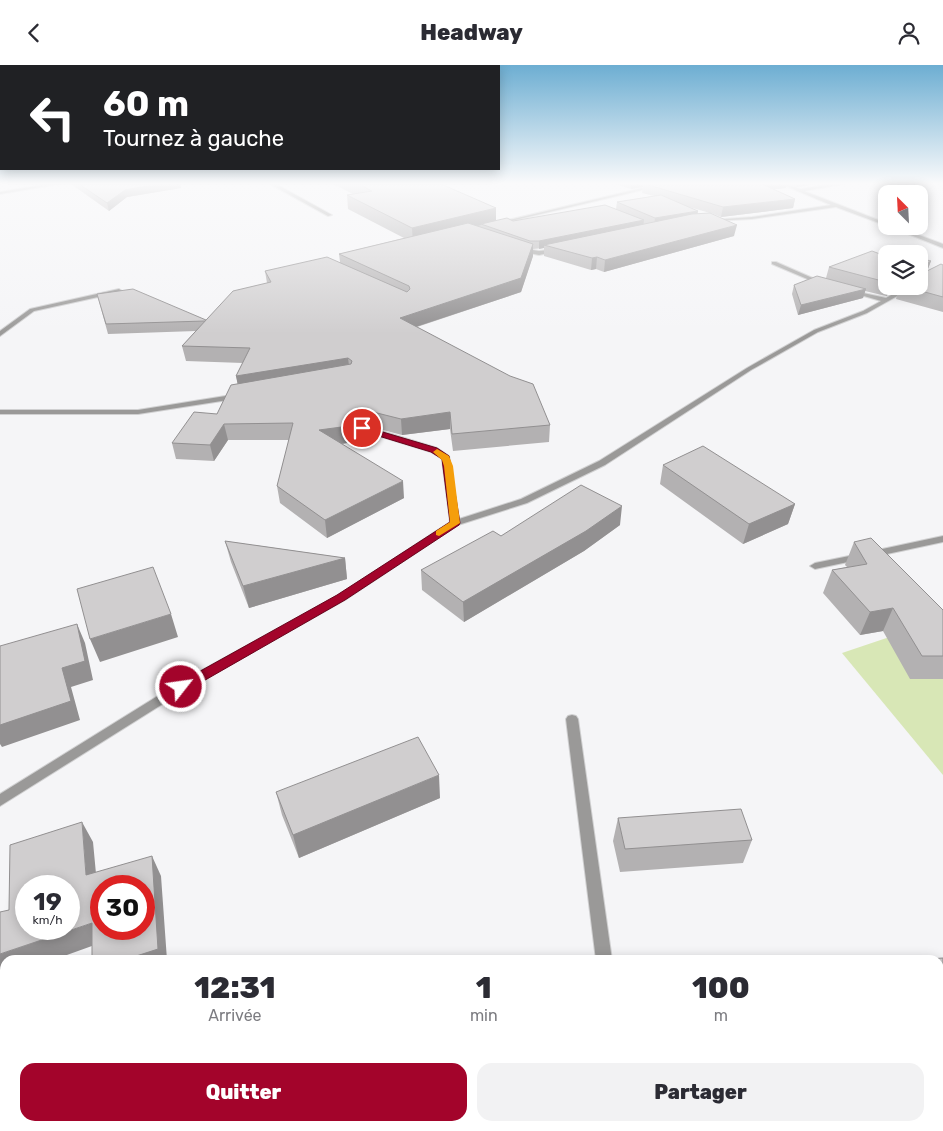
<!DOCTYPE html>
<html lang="fr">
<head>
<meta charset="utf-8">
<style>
	:root { --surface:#fff; --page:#f2f2f3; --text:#2b2b33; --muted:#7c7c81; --accent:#a3042b }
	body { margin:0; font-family:Rubik,sans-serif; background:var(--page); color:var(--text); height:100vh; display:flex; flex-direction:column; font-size:19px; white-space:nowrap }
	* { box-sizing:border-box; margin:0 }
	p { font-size:16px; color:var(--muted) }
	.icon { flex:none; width:28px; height:28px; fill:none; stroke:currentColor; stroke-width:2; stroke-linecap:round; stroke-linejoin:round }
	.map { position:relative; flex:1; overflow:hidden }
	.sheet { position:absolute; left:0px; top:890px; width:944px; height:176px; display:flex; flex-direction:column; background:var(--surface); border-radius:15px 15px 0 0; box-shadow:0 2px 12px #0003 }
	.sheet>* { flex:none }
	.banner { position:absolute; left:0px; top:0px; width:500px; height:105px; box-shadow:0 2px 12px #0003; background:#202124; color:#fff; overflow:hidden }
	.needle { width:32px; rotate:336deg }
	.tools { position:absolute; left:878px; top:120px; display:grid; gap:10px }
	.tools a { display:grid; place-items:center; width:50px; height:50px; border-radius:10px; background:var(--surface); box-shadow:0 2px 12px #0003; font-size:25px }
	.speed { position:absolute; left:15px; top:810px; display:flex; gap:10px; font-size:25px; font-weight:700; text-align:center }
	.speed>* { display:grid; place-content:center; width:65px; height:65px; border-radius:50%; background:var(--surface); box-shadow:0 2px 12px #0003; line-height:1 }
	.speed small { font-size:12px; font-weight:400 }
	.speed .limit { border:8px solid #d22; background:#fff; color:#111 }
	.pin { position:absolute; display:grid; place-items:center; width:42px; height:42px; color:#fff; margin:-21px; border:2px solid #fff; border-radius:50%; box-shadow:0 1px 5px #0007 }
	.me { position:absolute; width:55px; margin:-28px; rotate:60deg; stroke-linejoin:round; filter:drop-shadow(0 0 4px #0008) }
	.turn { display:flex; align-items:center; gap:18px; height:105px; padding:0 20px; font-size:22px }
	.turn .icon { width:65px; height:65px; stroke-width:2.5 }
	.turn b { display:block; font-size:35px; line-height:42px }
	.eta { display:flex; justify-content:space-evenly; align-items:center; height:85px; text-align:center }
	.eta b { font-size:30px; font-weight:800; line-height:35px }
	.cta { display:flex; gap:10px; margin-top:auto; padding:10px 20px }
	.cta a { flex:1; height:58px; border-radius:15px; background:var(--accent); color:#fff; font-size:20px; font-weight:800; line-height:58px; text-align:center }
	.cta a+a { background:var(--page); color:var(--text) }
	header { display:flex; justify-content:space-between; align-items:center; height:65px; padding:0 20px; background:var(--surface); font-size:22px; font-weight:800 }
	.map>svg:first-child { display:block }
	.green { fill:#d8e7b6 }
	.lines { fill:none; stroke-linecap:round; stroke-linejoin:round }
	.street-casing { stroke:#d0d0d1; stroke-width:2 }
	.street { fill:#9a9998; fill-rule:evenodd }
	.wall { fill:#b3b1b2; fill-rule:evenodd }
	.shaded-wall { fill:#929091 }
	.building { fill:#d0cecf; stroke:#929091; fill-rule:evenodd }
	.route { fill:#a3042b; stroke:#6a031c }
	.slow { fill:#f59e0b }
</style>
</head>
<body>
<header><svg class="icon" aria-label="back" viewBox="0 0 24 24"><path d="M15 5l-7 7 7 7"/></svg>Headway<svg class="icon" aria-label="person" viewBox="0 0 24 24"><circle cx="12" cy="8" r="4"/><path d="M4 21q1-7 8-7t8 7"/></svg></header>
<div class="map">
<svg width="943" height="1066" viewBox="0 0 943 1066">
	<rect width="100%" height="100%" fill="#f5f5f7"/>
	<path class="green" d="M 943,554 L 943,710 L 842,588 Z"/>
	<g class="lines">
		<g class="street-casing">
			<path id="street" d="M 47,119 L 60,119 L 0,129 L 0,127 Z
				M 270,119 L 276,119 L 332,150 L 328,151 Z
				M 659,119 L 668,119 L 498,159 L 496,158 Z
				M 788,119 L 800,124 L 831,119 L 844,119 L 804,126 L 886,158 L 887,161 L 836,142 L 752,154 L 712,156 L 710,155 L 752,152 L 831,140 L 781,119 Z
				M 888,161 L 895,161 L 943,179 L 943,183 Z
				M 521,183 L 539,186 L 556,184 L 559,186 L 539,190 L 519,186 Z
				M 772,197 L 776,197 L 824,218 L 819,219 L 772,199 Z
				M 907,221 L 915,221 L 867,248 L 818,267 L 751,305 L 605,400 L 527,438 L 458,460 L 345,535 L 185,625 L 0,741 L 0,729 L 177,619 L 337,531 L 450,457 L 442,394 L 431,387 L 366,367 L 366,363 L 372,363 L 437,383 L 449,391 L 459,454 L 521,434 L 599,396 L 747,303 L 814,265 L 863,246 L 881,236 L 850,227 L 850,225 L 886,233 Z
				M 119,224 L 122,226 L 121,227 L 34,246 L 0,271 L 0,266 L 30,244 Z
				M 238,329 L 241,329 L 241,333 L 138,349 L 0,349 L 0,345 L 138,345 Z
				M 943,471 L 943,477 L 873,492 L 868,489 L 873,486 Z
				M 859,489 L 862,490 L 864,492 L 862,494 L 815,504 L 810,501 L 815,498 Z
				M 572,650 L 576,651 L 578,654 L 612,895 L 596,895 L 566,654 L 568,651 Z
				M 633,1061 L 651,1061 L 652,1066 L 634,1066 Z"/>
		</g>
		<use href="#street" class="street"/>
	</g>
	<path class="wall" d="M 71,119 L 180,119 L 181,123 L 127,132 L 109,146 Z
		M 333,119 L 441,119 L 496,156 L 513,156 L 616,144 L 617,137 L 654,131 L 642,128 L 643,122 L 631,124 L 616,119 L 786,119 L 786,123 L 773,124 L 795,134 L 793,143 L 721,152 L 711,148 L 734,171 L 604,207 L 596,204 L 591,205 L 544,191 L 544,183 L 533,184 L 533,191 L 521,227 L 417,262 L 550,360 L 549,377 L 453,386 L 450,364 L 402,370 L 379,364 L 380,373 L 341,379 L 404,433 L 327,473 L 280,438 L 277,421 L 289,375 L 228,375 L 214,396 L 176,394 L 172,378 L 217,349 L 238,319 L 236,311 L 243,298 L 186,296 L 182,281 L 196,266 L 108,269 L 97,229 L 206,255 L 267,218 L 265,206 L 340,197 L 339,189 L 404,173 L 348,144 L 347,130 L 353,129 ZM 689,142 L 710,148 L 698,149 Z
		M 788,119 L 815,119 L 797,122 Z
		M 880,189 L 886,189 L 886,221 L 919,221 L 919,193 L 931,196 L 927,206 L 943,200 L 943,247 L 896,234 L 899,223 L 886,231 L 865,226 L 863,233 L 798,250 L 792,229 L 794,220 L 826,213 L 829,202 Z
		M 663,400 L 795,439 L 788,459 L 743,479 L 660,419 Z
		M 620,460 L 584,486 L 464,557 L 422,525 L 421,505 L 501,471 Z
		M 225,476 L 345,493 L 347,514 L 249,543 L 231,497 Z
		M 854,477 L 943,545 L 943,614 L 910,614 L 883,566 L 860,570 L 823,528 L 832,505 L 847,502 L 845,500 Z
		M 276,727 L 440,733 L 299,793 L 282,750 Z
		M 618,753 L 752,775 L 743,798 L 620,807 L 613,776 Z
		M 943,893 L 943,1025 L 939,1025 L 939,895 Z
		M 875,1061 L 925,1061 L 927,1066 L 877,1066 Z"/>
	<path class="shaded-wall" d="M 158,119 L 180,119 L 181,123 L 127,132 L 109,146 L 107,138 L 125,125 Z
		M 631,119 L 643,119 L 643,122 L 631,124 Z
		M 758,119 L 786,119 L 786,123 L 757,126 Z
		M 797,119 L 815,119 L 797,122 Z
		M 795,134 L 793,143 L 721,152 L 723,142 Z
		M 496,143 L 496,156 L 481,159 L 481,160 L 413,178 L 412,163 Z
		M 698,146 L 697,154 L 654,161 L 655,153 Z
		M 644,155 L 643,163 L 544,180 L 544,183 L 539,184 L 539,176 Z
		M 737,160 L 734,171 L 604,207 L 605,195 Z
		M 533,179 L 533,191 L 521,227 L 400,267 L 400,253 Z
		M 597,192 L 596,204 L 591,205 L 592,193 Z
		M 931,196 L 926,209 L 919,213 L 923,200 Z
		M 889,221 L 900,221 L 899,223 L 886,231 Z
		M 866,224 L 863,233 L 798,250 L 801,240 Z
		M 348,293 L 350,308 L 239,326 L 236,311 Z
		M 357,343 L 359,360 L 379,357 L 380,373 L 321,382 L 319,365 L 357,351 Z
		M 450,347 L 450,364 L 402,370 L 401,354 Z
		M 224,359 L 228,375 L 214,396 L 210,380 Z
		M 403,416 L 404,433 L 327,473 L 325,455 Z
		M 795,439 L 788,459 L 743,479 L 749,459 Z
		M 622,441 L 620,460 L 584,486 L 464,557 L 463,537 Z
		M 345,493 L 347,514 L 249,543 L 243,521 Z
		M 893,543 L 883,566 L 860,570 L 870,547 Z
		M 171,549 L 178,572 L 100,597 L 90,574 Z
		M 77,559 L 85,578 L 93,615 L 71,622 L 80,655 L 2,682 L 0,679 L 0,660 L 62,603 Z
		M 439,710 L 440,733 L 299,793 L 293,770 Z
		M 82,757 L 93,777 L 98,830 L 86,810 Z
		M 152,791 L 161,811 L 167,895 L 124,895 Z
		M 92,858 L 103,877 L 53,895 L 5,895 L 5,912 L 0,914 L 0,889 Z
		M 0,1020 L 5,1025 L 5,1061 L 16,1061 L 14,1066 L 0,1066 Z
		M 128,1061 L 147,1061 L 146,1066 L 127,1066 Z"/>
	<path class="building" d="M 79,119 L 158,119 L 125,125 L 107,138 Z
		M 358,119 L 441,119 L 496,143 L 412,163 L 347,130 L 372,126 Z
		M 645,119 L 762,119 L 795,134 L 723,142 Z
		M 661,130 L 698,146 L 655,153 L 617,137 Z
		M 605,140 L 644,155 L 539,176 L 530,176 L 481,159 L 507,153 L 513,156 Z
		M 710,148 L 737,160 L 605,195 L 597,192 L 592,193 L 544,180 L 692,149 Z
		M 468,158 L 533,179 L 521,213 L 400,253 L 510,311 L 533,319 L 550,360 L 452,369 L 450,347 L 401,354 L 357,343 L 357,351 L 379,357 L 319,365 L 403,416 L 325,455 L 277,421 L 293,358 L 224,359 L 210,380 L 172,378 L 194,347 L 217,349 L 231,320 L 351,299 L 352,296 L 348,293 L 236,311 L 250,283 L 182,281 L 233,226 L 271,217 L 265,206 L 327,192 L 407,227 L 410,224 L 409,221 L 339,189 Z
		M 891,185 L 905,189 L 886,189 L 886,217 L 829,202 L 872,186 L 880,189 Z
		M 919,193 L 931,196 L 923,200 L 923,208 L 941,199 L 943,200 L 943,232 L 903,221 L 919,221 L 919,210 L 921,209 L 920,206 L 919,206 Z
		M 817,211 L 866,224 L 801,240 L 794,220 Z
		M 133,224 L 206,255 L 205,256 L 106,259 L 97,229 Z
		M 703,381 L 795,439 L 749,459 L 663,400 Z
		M 581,420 L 622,441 L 586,466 L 463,537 L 421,505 L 493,466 L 501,471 Z
		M 871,473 L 943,545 L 943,591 L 922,591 L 893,543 L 870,547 L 832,505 L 867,499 L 854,477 Z
		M 225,476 L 345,493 L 243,521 Z
		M 153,502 L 171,549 L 90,574 L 77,524 Z
		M 77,559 L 85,596 L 62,603 L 71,636 L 0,660 L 0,581 Z
		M 418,672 L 439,710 L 293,770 L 276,727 Z
		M 741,744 L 752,775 L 625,784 L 618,753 Z
		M 82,757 L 86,810 L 152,791 L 158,884 L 124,895 L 92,895 L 92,858 L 0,889 L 0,847 L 9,845 L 10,780 ZM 26,821 L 69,821 L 69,864 L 26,864 ZM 101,821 L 144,821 L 144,864 L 101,864 Z
		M 943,893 L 943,1008 L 939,1008 L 939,895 L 915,895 Z
		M 90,1061 L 128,1061 L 127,1066 L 89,1066 Z
		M 325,1061 L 419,1061 L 419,1066 L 325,1066 Z
		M 887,1061 L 925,1061 L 927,1066 L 889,1066 Z"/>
	<linearGradient id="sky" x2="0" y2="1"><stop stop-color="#6daed2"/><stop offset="0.44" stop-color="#fafafb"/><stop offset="1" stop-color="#fafafb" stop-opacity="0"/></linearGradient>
	<rect width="943" height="269" fill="url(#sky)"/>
	<path class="route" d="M 362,361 L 437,383 L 449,391 L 460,458 L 459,460 L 345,535 L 186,626 L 177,626 L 175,622 L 177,619 L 337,530 L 450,457 L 442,394 L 431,387 L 359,365 L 358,363 Z"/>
	<path class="slow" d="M 437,384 L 449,391 L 453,401 L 460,458 L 439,471 L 436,470 L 436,466 L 450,457 L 444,401 L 442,395 L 433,387 Z"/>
</svg>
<div class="tools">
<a><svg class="needle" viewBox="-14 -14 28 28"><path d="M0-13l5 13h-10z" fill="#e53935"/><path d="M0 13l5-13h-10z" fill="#7c7c81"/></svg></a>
<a><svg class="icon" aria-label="layers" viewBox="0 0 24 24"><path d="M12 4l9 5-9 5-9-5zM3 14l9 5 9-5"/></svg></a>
</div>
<div class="speed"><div>19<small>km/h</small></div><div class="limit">30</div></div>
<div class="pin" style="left:362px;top:363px;background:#d93025"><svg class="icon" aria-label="arrive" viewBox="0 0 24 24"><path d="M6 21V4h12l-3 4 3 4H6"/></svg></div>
<svg class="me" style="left:181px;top:622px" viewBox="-20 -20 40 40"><circle r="17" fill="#a3042b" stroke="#fff" stroke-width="3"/><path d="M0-11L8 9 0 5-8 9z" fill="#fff"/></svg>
<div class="banner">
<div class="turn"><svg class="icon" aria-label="left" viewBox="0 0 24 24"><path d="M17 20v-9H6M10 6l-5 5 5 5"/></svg><div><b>60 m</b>Tournez à gauche</div></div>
</div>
<section class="sheet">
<div class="eta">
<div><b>12:31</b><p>Arrivée</p></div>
<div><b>1</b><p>min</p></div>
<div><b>100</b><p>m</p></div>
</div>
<div class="cta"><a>Quitter</a><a>Partager</a></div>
</section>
</div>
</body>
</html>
